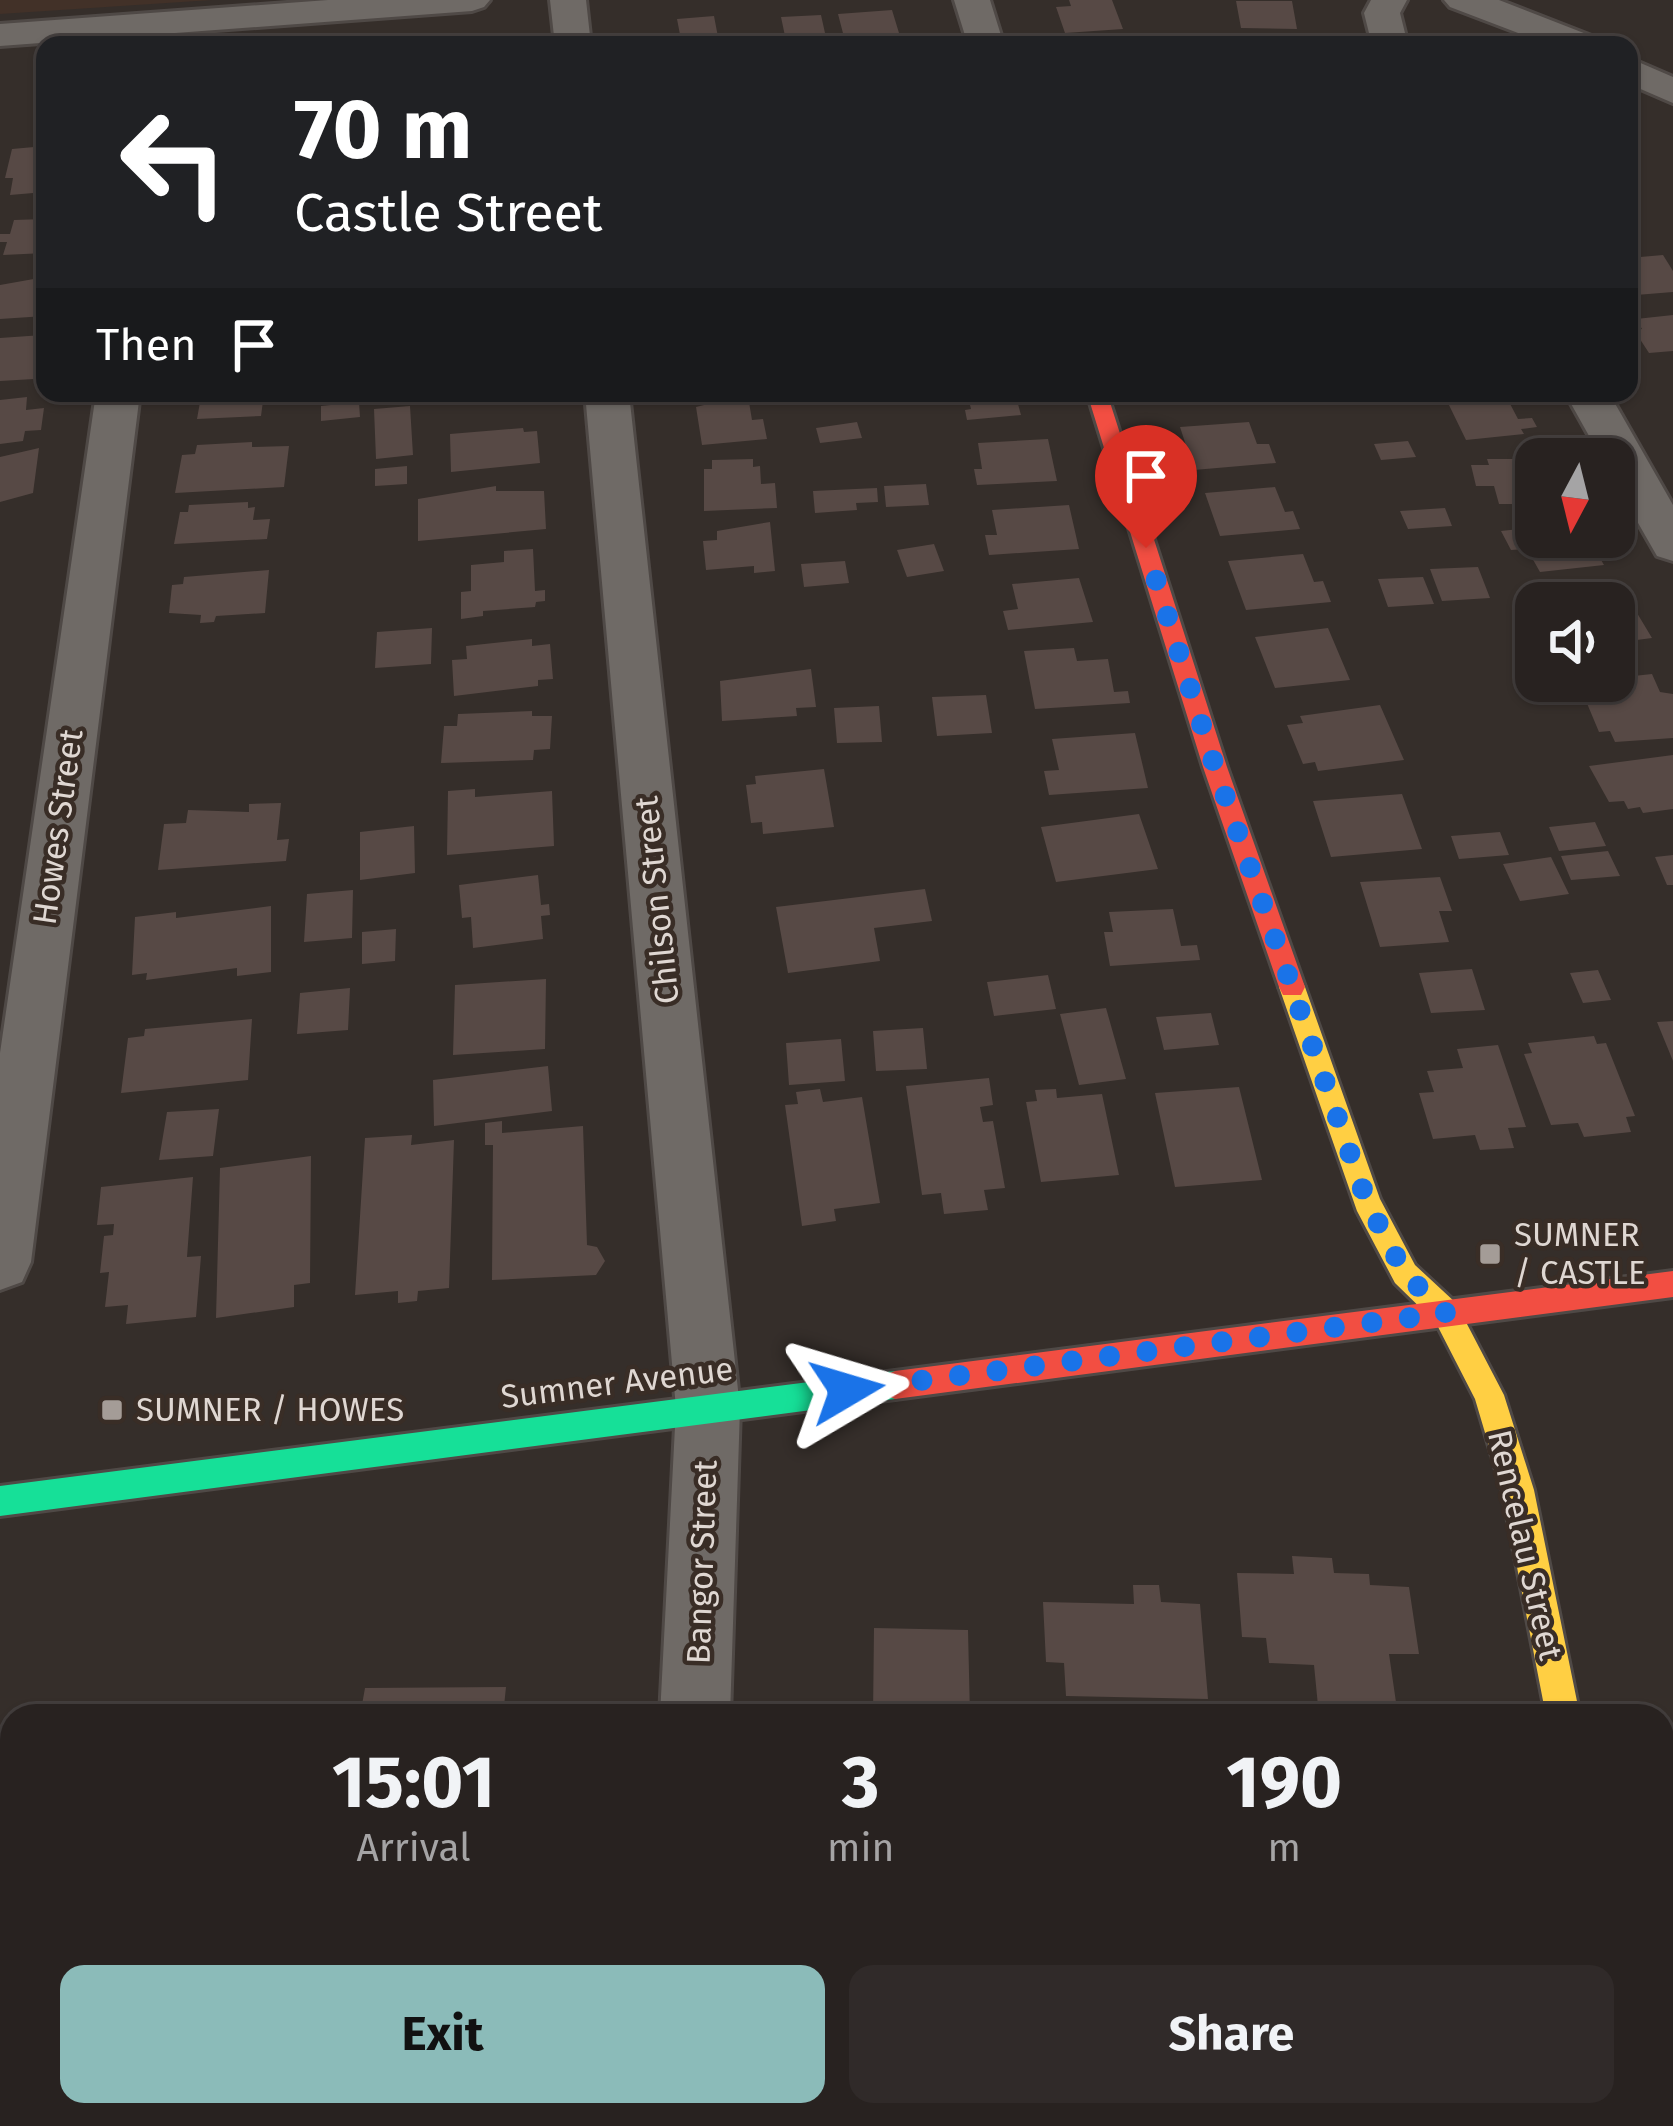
<!DOCTYPE html>
<html lang="en">
<head>
<meta charset="utf-8">
<style>
	:root { --surface:#282220; --page:#302a29; --text:#f1f3f6; --muted:#a5a4a5; --line:#443f3e; --accent:#8bbbb9 }
	body { margin:0; font-family:"Fira Sans",sans-serif; background:var(--page); color:var(--text); height:100vh; display:flex; flex-direction:column; font-size:45px; white-space:nowrap }
	* { box-sizing:border-box; margin:0 }
	p { font-size:39px; color:var(--muted) }
	.icon { flex:none; width:66px; height:66px; fill:none; stroke:currentColor; stroke-width:2; stroke-linecap:round; stroke-linejoin:round }
	.map { position:relative; flex:1; overflow:hidden }
	.details { position:absolute; left:0px; top:1704px; width:1674px; height:423px; display:flex; flex-direction:column; background:var(--surface); border-radius:36px 36px 0 0; box-shadow:0 3px 9px #0004,0 0 0 3px var(--line) }
	.details>* { flex:none }
	.banner { position:absolute; left:36px; top:36px; width:1602px; height:366px; border-radius:24px; box-shadow:0 3px 9px #0004,0 0 0 3px var(--line); background:#202124; color:#fff; overflow:hidden }
	.needle { width:78px; rotate:187deg }
	.controls { position:absolute; left:1515px; top:438px; display:grid; gap:24px }
	.controls a { display:grid; place-items:center; width:120px; height:120px; border-radius:24px; background:var(--surface); box-shadow:0 3px 9px #0004,0 0 0 3px var(--line); font-size:60px }
	.pin { position:absolute; display:grid; place-items:center; width:102px; height:102px; color:#fff; margin:-123px -51px; border-radius:50% 50% 50% 0; rotate:-45deg; box-shadow:0 0 12px #0007 }
	.pin .icon { rotate:45deg }
	.me { position:absolute; width:132px; margin:-66px; rotate:83deg; stroke-linejoin:round; filter:drop-shadow(0 0 9px #0008) }
	.turn { display:flex; align-items:center; gap:42px; height:252px; padding:0 60px; font-size:54px }
	.turn .icon { width:156px; height:156px; stroke-width:2.5 }
	.turn b { display:block; font-size:84px; line-height:102px }
	.then { display:flex; align-items:center; height:114px; padding:0 60px; background:#0003; gap:24px; font-size:45px }
	.eta { display:flex; justify-content:space-evenly; align-items:center; height:204px; text-align:center }
	.eta b { font-size:72px; font-weight:700; line-height:84px }
	.primary-button { display:flex; gap:24px; margin-top:auto; padding:24px 60px }
	.primary-button a { flex:1; height:138px; border-radius:24px; background:var(--accent); color:#111; font-size:48px; font-weight:700; line-height:138px; text-align:center }
	.primary-button a+a { background:var(--page); color:var(--text) }
	.map>svg:first-child { display:block }
	.built { fill:#423128 }
	.building { fill:#574945 }
	.lines { fill:none; stroke-linecap:round; stroke-linejoin:round }
	.street-casing { stroke:#4f4946; stroke-width:6 }
	.fast-casing { stroke:#4f4946; stroke-width:6 }
	.slow-casing { stroke:#4f4946; stroke-width:6 }
	.jam-casing { stroke:#4f4946; stroke-width:6 }
	.street { fill:#6f6a66; fill-rule:evenodd }
	.fast { fill:#16e098; fill-rule:evenodd }
	.slow { fill:#ffcf43; fill-rule:evenodd }
	.jam { fill:#f24e42; fill-rule:evenodd }
	.route { stroke:#1a73e8; stroke-width:21; stroke-dasharray:0 37.8 }
	.poi-dot { fill:#a49c97; stroke:#392d26; stroke-width:4.5 }
	.labels { text-anchor:middle; dominant-baseline:central; stroke-width:9; stroke-linejoin:round; paint-order:stroke }
	.street-label { font-size:33px; fill:#dfd7d2; stroke:#392d26 }
	.poi-label { font-size:33px; fill:#dfd7d2; stroke:#392d26; text-anchor:start }
</style>
</head>
<body>
<div class="map">
<svg width="1673" height="2126" viewBox="0 0 1673 2126">
	<rect width="100%" height="100%" fill="#352e2a"/>
	<path class="built" d="M 0,0 L 212,0 L 0,14 Z"/>
	<path class="building" d="M 1069,0 L 1112,0 L 1123,29 L 1065,33 L 1056,7 L 1071,6 Z
		M 1236,1 L 1292,1 L 1297,29 L 1241,28 Z
		M 892,10 L 899,33 L 844,37 L 838,14 Z
		M 821,15 L 825,33 L 785,36 L 781,17 Z
		M 714,16 L 718,37 L 702,38 L 703,45 L 682,45 L 677,19 Z
		M 45,146 L 45,192 L 10,195 L 13,178 L 5,178 L 12,149 Z
		M 45,219 L 45,253 L 3,255 L 7,242 L 0,242 L 0,234 L 10,234 L 14,220 Z
		M 1663,255 L 1673,271 L 1673,292 L 1636,295 L 1629,292 L 1629,258 Z
		M 45,277 L 45,316 L 0,319 L 0,285 Z
		M 1673,315 L 1673,351 L 1649,353 L 1634,330 L 1642,329 L 1636,319 Z
		M 43,335 L 34,379 L 0,381 L 0,338 Z
		M 187,393 L 273,393 L 272,400 L 263,401 L 261,416 L 197,419 L 200,402 L 185,403 Z
		M 458,393 L 528,393 L 529,396 L 458,402 Z
		M 967,393 L 1015,393 L 1021,415 L 967,420 L 965,410 L 971,409 Z
		M 1167,393 L 1252,393 L 1254,399 L 1169,403 Z
		M 1497,393 L 1500,399 L 1507,398 L 1518,419 L 1532,418 L 1537,427 L 1521,429 L 1524,434 L 1466,440 L 1448,403 L 1477,401 L 1473,394 Z
		M 739,394 L 741,403 L 749,402 L 752,420 L 763,419 L 767,439 L 702,445 L 696,407 L 704,405 L 703,397 Z
		M 27,397 L 26,410 L 44,408 L 41,430 L 25,431 L 23,441 L 0,444 L 0,400 Z
		M 359,402 L 360,417 L 321,421 L 321,406 Z
		M 410,406 L 413,455 L 376,459 L 374,409 Z
		M 857,422 L 862,438 L 820,443 L 816,428 Z
		M 1249,422 L 1257,444 L 1269,444 L 1276,463 L 1194,470 L 1180,427 Z
		M 523,428 L 524,432 L 537,431 L 540,463 L 451,472 L 450,434 Z
		M 1048,439 L 1057,481 L 977,485 L 974,469 L 982,469 L 978,443 Z
		M 1408,441 L 1416,457 L 1381,460 L 1374,444 Z
		M 252,442 L 252,447 L 289,446 L 284,487 L 175,493 L 182,455 L 195,454 L 197,445 Z
		M 39,448 L 33,493 L 0,502 L 0,457 Z
		M 753,459 L 753,467 L 760,466 L 761,484 L 775,483 L 777,508 L 704,511 L 704,469 L 712,469 L 712,460 Z
		M 1487,459 L 1536,459 L 1536,504 L 1499,504 L 1494,486 L 1476,486 L 1471,465 L 1489,465 Z
		M 407,466 L 407,484 L 375,486 L 375,469 Z
		M 926,484 L 929,505 L 886,507 L 884,486 Z
		M 496,486 L 496,491 L 544,491 L 546,529 L 418,541 L 418,499 Z
		M 1275,487 L 1285,512 L 1293,511 L 1300,529 L 1220,536 L 1205,493 Z
		M 877,488 L 878,502 L 856,503 L 857,510 L 815,513 L 813,491 Z
		M 248,502 L 248,508 L 255,507 L 253,520 L 270,519 L 267,539 L 174,544 L 180,512 L 188,512 L 189,505 Z
		M 1069,505 L 1079,549 L 989,555 L 985,535 L 997,535 L 992,510 Z
		M 1445,508 L 1452,526 L 1408,529 L 1400,511 Z
		M 770,522 L 775,571 L 754,573 L 754,566 L 706,570 L 703,541 L 717,540 L 717,531 Z
		M 1536,527 L 1536,537 L 1588,537 L 1604,565 L 1540,572 L 1527,549 L 1511,550 L 1501,531 Z
		M 934,544 L 944,571 L 907,577 L 897,550 Z
		M 533,549 L 535,591 L 545,590 L 545,601 L 536,602 L 535,607 L 483,611 L 483,616 L 461,619 L 461,592 L 471,591 L 471,565 L 504,562 L 504,551 Z
		M 1303,554 L 1314,582 L 1323,581 L 1331,602 L 1246,610 L 1228,561 Z
		M 845,561 L 849,583 L 804,587 L 801,564 Z
		M 1478,567 L 1490,598 L 1442,601 L 1430,569 Z
		M 269,570 L 265,613 L 216,616 L 214,622 L 200,623 L 201,615 L 169,613 L 172,585 L 183,584 L 184,577 Z
		M 1423,577 L 1434,604 L 1388,607 L 1378,579 Z
		M 1079,578 L 1093,622 L 1008,630 L 1003,611 L 1018,609 L 1012,584 Z
		M 1625,593 L 1652,638 L 1614,643 L 1614,603 L 1572,603 Z
		M 432,628 L 431,664 L 375,668 L 377,632 Z
		M 1328,628 L 1350,680 L 1275,688 L 1255,637 Z
		M 532,639 L 532,646 L 550,644 L 553,679 L 538,680 L 538,686 L 454,696 L 452,660 L 467,659 L 466,646 Z
		M 1074,648 L 1077,661 L 1108,659 L 1114,692 L 1128,691 L 1130,703 L 1035,709 L 1024,651 Z
		M 811,669 L 816,707 L 796,708 L 797,716 L 722,721 L 720,681 Z
		M 1652,674 L 1660,692 L 1673,694 L 1673,738 L 1615,742 L 1610,731 L 1599,732 L 1586,701 L 1595,700 L 1587,681 Z
		M 986,695 L 992,733 L 937,736 L 932,697 Z
		M 1380,705 L 1404,760 L 1318,771 L 1315,762 L 1303,764 L 1287,725 L 1303,723 L 1300,716 Z
		M 879,706 L 882,742 L 837,743 L 834,708 Z
		M 532,711 L 532,716 L 552,716 L 550,749 L 534,750 L 533,760 L 441,763 L 444,726 L 457,726 L 458,714 Z
		M 1135,733 L 1148,788 L 1049,795 L 1044,771 L 1059,770 L 1052,739 Z
		M 1673,755 L 1673,809 L 1643,813 L 1640,807 L 1628,809 L 1624,801 L 1609,802 L 1589,766 Z
		M 824,769 L 834,827 L 763,834 L 762,822 L 751,823 L 746,785 L 756,784 L 755,776 Z
		M 475,789 L 475,797 L 552,791 L 554,846 L 447,855 L 448,791 Z
		M 1402,794 L 1422,849 L 1331,857 L 1313,801 Z
		M 281,803 L 277,840 L 289,839 L 286,861 L 158,870 L 164,824 L 186,823 L 188,810 L 249,812 L 249,804 Z
		M 1139,814 L 1158,869 L 1056,882 L 1041,827 Z
		M 1595,822 L 1606,846 L 1559,851 L 1549,827 Z
		M 414,826 L 415,873 L 360,880 L 360,832 Z
		M 1500,832 L 1509,855 L 1459,859 L 1451,836 Z
		M 1608,851 L 1620,876 L 1571,880 L 1561,856 Z
		M 1673,855 L 1673,885 L 1667,885 L 1655,857 Z
		M 1551,857 L 1569,894 L 1520,901 L 1503,864 Z
		M 538,875 L 541,905 L 549,904 L 550,915 L 541,916 L 543,939 L 473,948 L 471,917 L 462,918 L 459,885 Z
		M 1440,877 L 1452,911 L 1439,911 L 1449,942 L 1380,947 L 1360,882 Z
		M 925,889 L 932,921 L 874,928 L 880,961 L 788,973 L 776,907 Z
		M 353,890 L 352,938 L 304,942 L 307,894 Z
		M 271,906 L 271,972 L 237,976 L 237,968 L 146,980 L 147,973 L 132,975 L 135,917 L 176,912 L 176,918 Z
		M 1173,909 L 1181,946 L 1197,945 L 1200,960 L 1110,966 L 1104,932 L 1113,932 L 1109,912 Z
		M 396,929 L 395,961 L 362,964 L 362,932 Z
		M 1472,969 L 1485,1010 L 1431,1013 L 1419,973 Z
		M 1598,970 L 1611,1000 L 1583,1003 L 1570,973 Z
		M 1048,975 L 1056,1009 L 994,1016 L 987,982 Z
		M 546,979 L 545,1049 L 453,1055 L 455,985 Z
		M 350,988 L 348,1030 L 297,1034 L 300,993 Z
		M 1106,1008 L 1126,1079 L 1079,1085 L 1060,1014 Z
		M 1211,1013 L 1219,1045 L 1164,1050 L 1156,1017 Z
		M 252,1019 L 248,1080 L 121,1093 L 128,1038 L 144,1036 L 145,1029 Z
		M 1673,1021 L 1673,1061 L 1657,1022 Z
		M 923,1028 L 927,1069 L 876,1071 L 873,1031 Z
		M 1594,1036 L 1597,1044 L 1606,1043 L 1635,1116 L 1626,1117 L 1631,1132 L 1584,1137 L 1578,1123 L 1551,1125 L 1524,1054 L 1532,1053 L 1528,1043 Z
		M 841,1039 L 845,1081 L 789,1085 L 786,1043 Z
		M 1498,1045 L 1526,1127 L 1508,1128 L 1514,1148 L 1480,1150 L 1475,1135 L 1433,1139 L 1419,1093 L 1434,1092 L 1427,1071 L 1463,1068 L 1457,1049 Z
		M 548,1066 L 552,1111 L 434,1126 L 433,1080 Z
		M 989,1078 L 993,1105 L 980,1107 L 983,1122 L 993,1121 L 1005,1188 L 984,1190 L 988,1210 L 944,1214 L 941,1193 L 922,1195 L 906,1086 Z
		M 1239,1087 L 1262,1180 L 1175,1187 L 1155,1093 Z
		M 820,1089 L 823,1102 L 862,1097 L 880,1203 L 834,1209 L 836,1221 L 802,1226 L 785,1105 L 798,1104 L 796,1092 Z
		M 1056,1089 L 1057,1098 L 1102,1094 L 1119,1175 L 1041,1182 L 1026,1102 L 1037,1101 L 1035,1090 Z
		M 219,1109 L 213,1156 L 159,1160 L 167,1112 Z
		M 502,1121 L 502,1133 L 583,1126 L 587,1245 L 597,1247 L 605,1261 L 596,1275 L 492,1280 L 493,1145 L 485,1145 L 485,1123 Z
		M 412,1135 L 411,1145 L 454,1140 L 449,1288 L 418,1291 L 417,1301 L 398,1303 L 398,1291 L 355,1295 L 365,1138 Z
		M 311,1156 L 310,1283 L 294,1285 L 294,1307 L 216,1318 L 220,1168 Z
		M 193,1177 L 187,1257 L 201,1256 L 196,1317 L 126,1324 L 128,1305 L 105,1307 L 109,1272 L 100,1273 L 104,1236 L 113,1235 L 114,1224 L 97,1225 L 101,1187 Z
		M 1292,1556 L 1332,1558 L 1334,1573 L 1369,1574 L 1370,1585 L 1409,1587 L 1419,1654 L 1389,1654 L 1398,1716 L 1319,1716 L 1314,1665 L 1269,1663 L 1266,1638 L 1242,1637 L 1237,1573 L 1294,1574 Z
		M 1133,1585 L 1159,1585 L 1161,1602 L 1200,1604 L 1208,1699 L 1066,1696 L 1064,1663 L 1046,1662 L 1043,1602 L 1134,1604 Z
		M 874,1628 L 968,1630 L 970,1716 L 873,1716 Z
		M 506,1687 L 503,1716 L 360,1716 L 365,1688 Z
		M 0,1746 L 12,1747 L 12,1845 L 0,1844 Z
		M 362,2115 L 474,2115 L 473,2126 L 360,2126 Z
		M 1301,2115 L 1422,2115 L 1423,2126 L 1302,2126 Z"/>
	<g class="lines">
		<g class="street-casing">
			<path id="street" d="M 328,0 L 490,0 L 484,7 L 472,11 L 0,46 L 0,24 Z
				M 550,0 L 586,0 L 591,45 L 555,45 Z
				M 954,0 L 990,0 L 1004,45 L 968,45 Z
				M 1371,0 L 1407,0 L 1400,13 L 1408,45 L 1372,45 L 1364,13 Z
				M 1444,0 L 1499,0 L 1594,37 L 1599,45 L 1550,45 L 1450,7 Z
				M 1629,58 L 1673,77 L 1673,103 L 1629,84 Z
				M 96,393 L 140,393 L 31,1262 L 22,1282 L 0,1290 L 0,1053 Z
				M 585,393 L 629,393 L 740,1408 L 730,1716 L 660,1716 L 676,1408 Z
				M 1565,393 L 1609,393 L 1673,505 L 1673,561 L 1657,556 L 1614,481 L 1614,459 L 1602,459 Z
				M 1662,2084 L 1673,2095 L 1673,2126 L 1605,2126 L 1603,2115 L 1662,2115 Z
				M 639,2115 L 717,2115 L 717,2126 L 639,2126 Z"/>
		</g>
		<g class="fast-casing">
			<path id="fast" d="M 895,1371 L 906,1375 L 910,1385 L 906,1395 L 895,1399 L 0,1516 L 0,1486 Z"/>
		</g>
		<g class="slow-casing">
			<path id="slow" d="M 1292,976 L 1301,979 L 1305,987 L 1380,1199 L 1415,1265 L 1456,1303 L 1504,1395 L 1534,1490 L 1580,1716 L 1546,1716 L 1502,1490 L 1475,1399 L 1436,1323 L 1395,1283 L 1357,1211 L 1279,987 L 1283,979 Z"/>
		</g>
		<g class="jam-casing">
			<path id="jam" d="M 1087,393 L 1107,393 L 1227,767 L 1305,987 L 1301,995 L 1283,995 L 1279,987 L 1203,767 Z
				M 1673,1271 L 1673,1297 L 895,1399 L 884,1395 L 880,1385 L 884,1375 L 895,1371 Z"/>
		</g>
		<use href="#street" class="street"/>
		<use href="#fast" class="fast"/>
		<use href="#slow" class="slow"/>
		<use href="#jam" class="jam"/>
	</g>
	<g class="lines">
		<path class="route" d="M 847,1390 L 1446,1313 L 1405,1274 L 1367,1202 L 1215,767 L 1146,548"/>
	</g>
	<g class="poi-dot">
		<rect x="1478" y="1242" width="24" height="24" rx="6"/>
		<rect x="100" y="1398" width="24" height="24" rx="6"/>
	</g>
	<g class="labels">
		<g class="street-label">
			<text transform="translate(58 827) rotate(-82)">Howes Street</text>
			<text transform="translate(657 900) rotate(-96)">Chilson Street</text>
			<text transform="translate(617 1383) rotate(-7)">Sumner Avenue</text>
			<text transform="translate(1525 1545) rotate(77)">Rencelau Street</text>
			<text transform="translate(702 1562) rotate(-88)">Bangor Street</text>
		</g>
		<g class="poi-label">
			<text x="1514" y="1235">SUMNER<tspan x="1514" dy="38">/ CASTLE</tspan></text>
			<text x="136" y="1410">SUMNER / HOWES</text>
		</g>
	</g>
</svg>
<div class="controls">
<a><svg class="needle" viewBox="-14 -14 28 28"><path d="M0-13l5 13h-10z" fill="#e53935"/><path d="M0 13l5-13h-10z" fill="#a5a4a5"/></svg></a>
<a><svg class="icon" aria-label="sound" viewBox="0 0 24 24"><path d="M4 9h4l5-4v14l-5-4H4zM17 9q2 3 0 6"/></svg></a>
</div>
<div class="pin" style="left:1146px;top:548px;background:#d93025"><svg class="icon" aria-label="arrive" viewBox="0 0 24 24"><path d="M6 21V4h12l-3 4 3 4H6"/></svg></div>
<svg class="me" style="left:847px;top:1390px" viewBox="-20 -20 40 40"><path d="M0-17L14 15 0 8-14 15z" fill="#1a73e8" stroke="#fff" stroke-width="4"/></svg>
<div class="banner">
<div class="turn"><svg class="icon" aria-label="left" viewBox="0 0 24 24"><path d="M17 20v-9H6M10 6l-5 5 5 5"/></svg><div><b>70 m</b>Castle Street</div></div>
<div class="then">Then<svg class="icon" aria-label="arrive" viewBox="0 0 24 24"><path d="M6 21V4h12l-3 4 3 4H6"/></svg></div>
</div>
<section class="details">
<div class="eta">
<div><b>15:01</b><p>Arrival</p></div>
<div><b>3</b><p>min</p></div>
<div><b>190</b><p>m</p></div>
</div>
<div class="primary-button"><a>Exit</a><a>Share</a></div>
</section>
</div>
</body>
</html>
